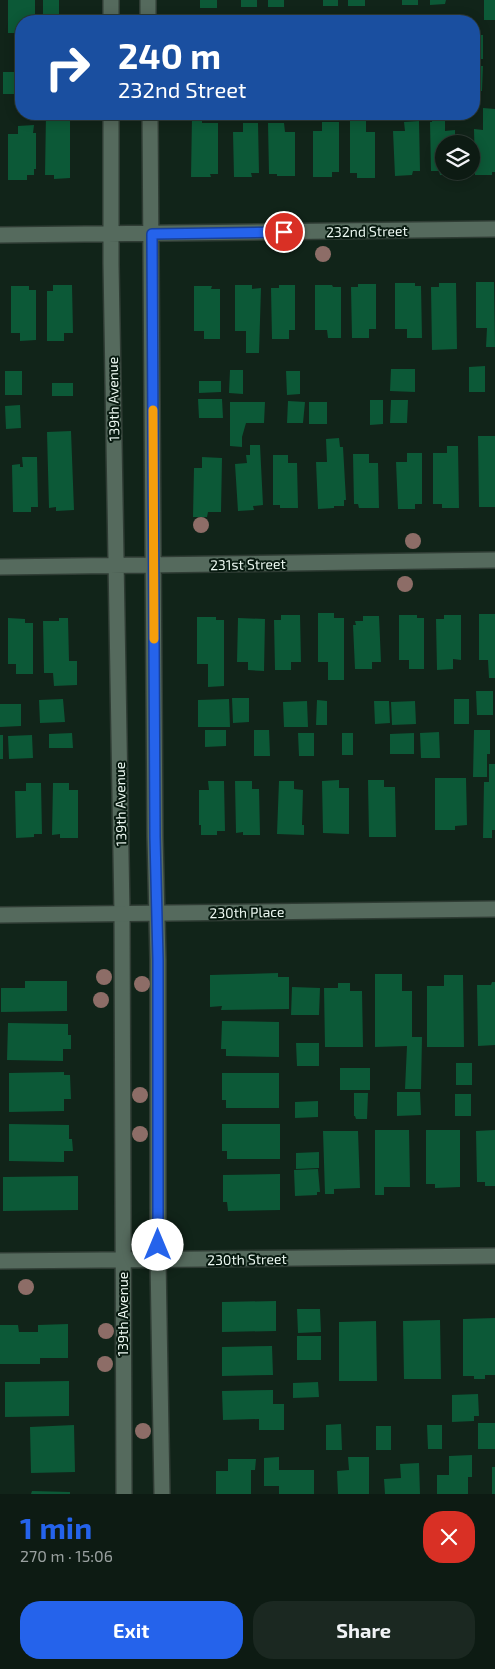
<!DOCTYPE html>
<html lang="en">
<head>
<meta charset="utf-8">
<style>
	:root { --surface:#0d1b13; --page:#1b2821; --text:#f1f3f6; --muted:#9aa1a0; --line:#2d3933; --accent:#2563eb }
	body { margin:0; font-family:"Exo 2",sans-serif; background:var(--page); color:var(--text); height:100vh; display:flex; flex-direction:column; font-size:19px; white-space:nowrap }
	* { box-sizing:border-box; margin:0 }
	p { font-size:16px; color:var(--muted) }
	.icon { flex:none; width:28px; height:28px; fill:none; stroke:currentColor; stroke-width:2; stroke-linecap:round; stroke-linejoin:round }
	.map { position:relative; height:1494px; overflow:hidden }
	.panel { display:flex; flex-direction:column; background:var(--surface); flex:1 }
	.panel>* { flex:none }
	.guide { position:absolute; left:15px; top:15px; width:465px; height:105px; border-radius:20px; box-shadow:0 2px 12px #0003,0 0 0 1px var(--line); background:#1a4fa0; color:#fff; overflow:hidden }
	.buttons { position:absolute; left:435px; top:135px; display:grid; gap:10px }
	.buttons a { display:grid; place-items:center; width:45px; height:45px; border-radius:50%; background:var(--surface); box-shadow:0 2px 12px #0003,0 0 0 1px var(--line); font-size:25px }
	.pin { position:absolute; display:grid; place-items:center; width:42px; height:42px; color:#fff; margin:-21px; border:2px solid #fff; border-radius:50%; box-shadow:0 1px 5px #0007 }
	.me { position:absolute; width:55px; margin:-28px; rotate:0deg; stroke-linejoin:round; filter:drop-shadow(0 0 4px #0008) }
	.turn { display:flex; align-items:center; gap:18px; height:105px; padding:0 20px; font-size:22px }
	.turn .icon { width:65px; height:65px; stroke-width:2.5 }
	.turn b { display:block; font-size:35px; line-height:42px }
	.round { display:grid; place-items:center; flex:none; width:52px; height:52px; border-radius:20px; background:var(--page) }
	.head { display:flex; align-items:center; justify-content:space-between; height:85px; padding:0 20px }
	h1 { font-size:30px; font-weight:700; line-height:38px; color:var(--accent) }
	.action { display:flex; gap:10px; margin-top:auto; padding:10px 20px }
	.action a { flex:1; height:58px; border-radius:20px; background:var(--accent); color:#fff; font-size:20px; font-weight:700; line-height:58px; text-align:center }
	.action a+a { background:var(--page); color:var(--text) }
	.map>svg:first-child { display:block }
	.building { fill:#0c5937 }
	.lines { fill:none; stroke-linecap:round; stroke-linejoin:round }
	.street-casing { stroke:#2f3c34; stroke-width:18 }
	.secondary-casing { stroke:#2f3c34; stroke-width:18 }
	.street { stroke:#556a5d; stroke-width:15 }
	.secondary { stroke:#556a5d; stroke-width:15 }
	.tree { fill:#8d6d67 }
	.route-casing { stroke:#184099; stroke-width:12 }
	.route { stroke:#2563eb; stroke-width:9 }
	.slow { stroke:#f59e0b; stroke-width:9 }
	.labels { text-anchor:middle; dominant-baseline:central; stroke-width:4; stroke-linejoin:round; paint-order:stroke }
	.street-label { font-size:14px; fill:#ecf8f1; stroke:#081a10 }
</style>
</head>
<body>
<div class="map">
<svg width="495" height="1494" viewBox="0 0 495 1494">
	<rect width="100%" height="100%" fill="#112419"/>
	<path class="building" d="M 8,0 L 35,0 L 35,21 L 21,21 L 21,33 L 8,33 Z
		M 43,0 L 59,0 L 59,21 L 43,21 Z
		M 200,0 L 217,0 L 217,8 L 200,8 Z
		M 241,0 L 257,0 L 257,7 L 241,7 Z
		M 268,0 L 284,0 L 284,7 L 268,7 Z
		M 323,0 L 338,0 L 338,6 L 323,6 Z
		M 348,0 L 365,0 L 365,6 L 348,6 Z
		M 402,0 L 418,0 L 418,5 L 402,5 Z
		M 430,0 L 446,0 L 445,4 L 430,5 Z
		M 484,0 L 495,0 L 495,20 L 484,20 Z
		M 474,35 L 483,35 L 483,59 L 474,59 Z
		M 474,66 L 483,66 L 482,91 L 474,91 Z
		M 3,72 L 15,72 L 16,94 L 3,94 Z
		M 483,108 L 495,109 L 495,172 L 492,172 L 492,175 L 475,175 L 474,129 L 483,130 Z
		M 46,114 L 62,114 L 62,119 L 70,119 L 70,178 L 54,179 L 54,175 L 45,175 Z
		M 350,114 L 366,114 L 366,132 L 375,132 L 375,178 L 357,178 L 357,173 L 350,173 Z
		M 432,114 L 445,114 L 445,131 L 455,130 L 455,144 L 444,144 L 444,171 L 455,171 L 456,175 L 440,175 L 439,171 L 431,171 L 430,122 L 432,122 Z
		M 192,116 L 202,116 L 202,123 L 218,123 L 218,174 L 210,174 L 211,177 L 191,177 Z
		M 419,121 L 420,171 L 413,171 L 412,175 L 395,176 L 393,131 L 405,131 L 404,122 Z
		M 322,122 L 339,122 L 339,172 L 332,172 L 332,177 L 313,177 L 313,131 L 322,131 Z
		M 243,123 L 258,123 L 259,173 L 251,173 L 252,177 L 234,177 L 233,132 L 243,132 Z
		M 268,123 L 284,123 L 285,132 L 295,132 L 295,176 L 277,176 L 277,174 L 269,174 Z
		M 34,125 L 33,133 L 36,133 L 36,169 L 34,169 L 34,175 L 27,175 L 27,180 L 8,180 L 8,134 L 18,134 L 18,126 Z
		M 476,282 L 494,282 L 495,347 L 486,347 L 487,328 L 476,328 Z
		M 395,283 L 415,283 L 415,286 L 421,286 L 422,338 L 407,338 L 407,329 L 395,329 Z
		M 439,283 L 456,283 L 457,349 L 432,350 L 431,287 L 439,287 Z
		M 358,284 L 376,284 L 376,329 L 369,329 L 369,338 L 352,338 L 351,287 L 358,287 Z
		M 53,285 L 72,285 L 73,333 L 64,333 L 64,341 L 47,341 L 47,291 L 53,291 Z
		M 235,285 L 252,285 L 252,289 L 261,288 L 259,353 L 246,353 L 246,331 L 235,331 Z
		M 279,285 L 295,285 L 295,330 L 289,330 L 289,339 L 272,339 L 271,288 L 279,288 Z
		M 315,285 L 332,285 L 333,287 L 341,287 L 341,338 L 328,338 L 327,330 L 315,330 Z
		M 11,286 L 29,286 L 29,290 L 36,290 L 36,340 L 20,341 L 20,333 L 11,333 Z
		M 194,286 L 212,286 L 211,289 L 220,289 L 220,339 L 204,339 L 204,331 L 194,331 Z
		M 485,366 L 485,392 L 469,392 L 469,367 Z
		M 391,369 L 415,369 L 415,392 L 390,391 Z
		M 230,370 L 243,370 L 243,394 L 229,393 Z
		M 5,371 L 22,371 L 22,395 L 5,395 Z
		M 286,371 L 300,371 L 300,394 L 287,395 Z
		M 199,381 L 221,381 L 221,392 L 199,393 Z
		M 52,383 L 73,383 L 73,396 L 52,396 Z
		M 198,399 L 222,399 L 223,418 L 199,418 Z
		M 370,400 L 383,400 L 383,424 L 370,425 Z
		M 391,400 L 408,400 L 407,423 L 390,423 Z
		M 288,401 L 305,402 L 303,423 L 287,423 Z
		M 230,402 L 265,402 L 264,423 L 246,423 L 242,437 L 242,447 L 230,446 Z
		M 309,402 L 327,402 L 327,424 L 309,424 Z
		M 20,405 L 21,428 L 6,429 L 5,406 Z
		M 71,431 L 74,510 L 56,511 L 56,507 L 49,508 L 47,432 Z
		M 478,436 L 495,436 L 495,507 L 479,507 Z
		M 339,438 L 340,447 L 343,447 L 346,500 L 344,500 L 344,506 L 334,506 L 334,508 L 318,509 L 316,462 L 327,462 L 326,439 Z
		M 250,445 L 260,445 L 263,505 L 253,506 L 254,510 L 238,511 L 235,464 L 247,463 L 246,455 L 250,455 Z
		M 447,446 L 458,446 L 459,508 L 442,508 L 442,504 L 433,504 L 433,453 L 447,453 Z
		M 407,453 L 422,453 L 422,504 L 415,504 L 415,509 L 398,509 L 396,462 L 407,462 Z
		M 353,454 L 369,454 L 369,463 L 378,463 L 379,508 L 359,508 L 358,504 L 354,504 Z
		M 273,455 L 288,455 L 288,463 L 297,463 L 298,508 L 280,508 L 280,505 L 273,505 Z
		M 22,457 L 37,457 L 38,507 L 31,507 L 31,512 L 13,512 L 12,465 L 20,464 L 20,467 L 23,467 Z
		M 202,457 L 222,458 L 221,512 L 208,512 L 207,517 L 193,517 L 194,468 L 202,468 Z
		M 318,613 L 334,613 L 334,618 L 344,618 L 344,680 L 328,680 L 328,662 L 318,662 Z
		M 479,614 L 495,614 L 495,678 L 489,678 L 488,660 L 479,660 Z
		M 281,615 L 300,615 L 301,662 L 291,662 L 291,670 L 275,670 L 274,620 L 281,620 Z
		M 399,615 L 417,615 L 417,618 L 424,618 L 424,669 L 409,669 L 409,660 L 399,660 Z
		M 444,615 L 461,615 L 461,660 L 453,659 L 453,669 L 437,670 L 436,619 L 444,619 Z
		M 363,616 L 379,616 L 381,662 L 372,662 L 372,669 L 355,669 L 353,625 L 356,625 L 355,621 L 363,621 Z
		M 197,617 L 216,617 L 216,620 L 224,620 L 224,686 L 208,687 L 208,664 L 197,664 Z
		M 8,618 L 25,619 L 25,623 L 33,623 L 33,674 L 16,674 L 16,664 L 8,664 Z
		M 59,618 L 68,618 L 69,661 L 77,661 L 77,685 L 54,686 L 53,673 L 44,673 L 43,621 L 59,621 Z
		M 238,618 L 265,619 L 264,671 L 248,670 L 248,662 L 237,662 Z
		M 476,691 L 493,691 L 493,715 L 477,715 Z
		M 232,698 L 249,698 L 249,722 L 233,723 Z
		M 63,699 L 65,722 L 40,723 L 39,700 Z
		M 229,699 L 230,727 L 198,727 L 198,700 Z
		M 454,699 L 469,699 L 469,724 L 454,724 Z
		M 317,700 L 327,701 L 327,725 L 316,725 Z
		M 307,701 L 308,727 L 284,727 L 283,702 Z
		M 374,701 L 389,701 L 390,723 L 375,724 Z
		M 415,701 L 416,724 L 392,725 L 391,702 Z
		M 0,704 L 21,704 L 21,726 L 0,727 Z
		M 205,730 L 226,730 L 226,746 L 205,747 Z
		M 254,730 L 269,730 L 270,756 L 254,756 Z
		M 474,730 L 490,730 L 490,754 L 487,754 L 487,777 L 473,777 Z
		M 439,732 L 440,758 L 421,758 L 420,733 Z
		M 72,733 L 73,748 L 49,748 L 49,734 Z
		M 298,733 L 314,733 L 314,756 L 299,756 Z
		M 342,733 L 353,733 L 353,755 L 342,755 Z
		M 414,733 L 414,754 L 390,754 L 390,734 Z
		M 0,735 L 3,735 L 3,759 L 0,759 Z
		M 32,735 L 33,758 L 9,759 L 8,736 Z
		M 489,764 L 495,764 L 495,830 L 492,830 L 492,838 L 483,838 L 484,782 L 489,782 Z
		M 435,778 L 466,778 L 467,825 L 455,826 L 455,830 L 435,830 Z
		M 339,780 L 339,788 L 349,788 L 349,834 L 323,833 L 322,781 Z
		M 368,780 L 384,780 L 384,787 L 395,787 L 396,837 L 369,837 Z
		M 208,781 L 224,781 L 225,831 L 217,831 L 217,835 L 201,835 L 201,825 L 199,825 L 199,790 L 209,790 Z
		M 235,781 L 252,781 L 252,789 L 259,789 L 260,835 L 243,835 L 243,832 L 236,833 Z
		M 279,781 L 294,781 L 294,789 L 303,790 L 302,825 L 304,825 L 304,835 L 277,834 Z
		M 26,783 L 41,783 L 42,834 L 34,834 L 34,837 L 16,838 L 15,791 L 26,791 Z
		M 53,783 L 69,783 L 69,790 L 78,790 L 78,838 L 60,838 L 60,834 L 52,835 Z
		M 278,973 L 278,977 L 289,977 L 289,1009 L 221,1010 L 222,1006 L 210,1007 L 210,975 Z
		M 375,974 L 402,974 L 402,991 L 412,991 L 412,1037 L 422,1037 L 421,1089 L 405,1089 L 407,1046 L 375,1047 Z
		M 444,975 L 463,975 L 464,1047 L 427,1047 L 427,986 L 444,986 Z
		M 25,981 L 67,981 L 67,1011 L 1,1012 L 1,988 L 25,988 Z
		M 492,982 L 495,982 L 495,1045 L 478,1046 L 477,985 L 491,985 Z
		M 338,983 L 350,983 L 350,991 L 362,991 L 363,1047 L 325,1047 L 324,988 L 338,988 Z
		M 292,987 L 320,988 L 319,1015 L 291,1015 Z
		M 222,1021 L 279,1022 L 279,1057 L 226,1056 L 226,1049 L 221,1049 Z
		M 8,1023 L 68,1024 L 68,1035 L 71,1035 L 71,1049 L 63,1049 L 63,1061 L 7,1060 Z
		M 296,1043 L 319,1043 L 319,1066 L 297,1066 Z
		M 456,1063 L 472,1063 L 472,1085 L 456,1085 Z
		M 340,1068 L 370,1068 L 370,1090 L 340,1090 Z
		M 64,1072 L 64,1075 L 70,1075 L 71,1099 L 64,1099 L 64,1111 L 9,1112 L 9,1073 Z
		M 222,1073 L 279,1073 L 279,1108 L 226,1108 L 226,1100 L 222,1100 Z
		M 397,1092 L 420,1092 L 421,1115 L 397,1116 Z
		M 354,1093 L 368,1093 L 367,1119 L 356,1119 L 355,1116 L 354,1116 Z
		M 455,1094 L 471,1094 L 471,1116 L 455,1116 Z
		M 318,1101 L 318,1117 L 295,1118 L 295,1102 Z
		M 9,1124 L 69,1125 L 69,1139 L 72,1139 L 73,1151 L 64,1151 L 64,1162 L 9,1161 Z
		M 222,1124 L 280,1124 L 280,1159 L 227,1159 L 227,1151 L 222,1151 Z
		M 375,1130 L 409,1130 L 410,1187 L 384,1187 L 384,1195 L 375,1195 Z
		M 426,1130 L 460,1130 L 460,1187 L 435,1188 L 435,1184 L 426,1184 Z
		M 495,1130 L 495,1186 L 485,1186 L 485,1182 L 477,1182 L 476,1131 Z
		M 323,1131 L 358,1131 L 360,1188 L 334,1189 L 334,1194 L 325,1194 Z
		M 319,1152 L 319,1168 L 296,1169 L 296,1153 Z
		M 318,1169 L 320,1192 L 317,1192 L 317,1195 L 295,1196 L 294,1170 Z
		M 280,1174 L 280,1210 L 228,1211 L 227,1202 L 223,1202 L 223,1175 Z
		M 78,1176 L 78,1210 L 3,1211 L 3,1177 Z
		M 276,1301 L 276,1331 L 222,1332 L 222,1302 Z
		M 297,1309 L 320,1309 L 321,1332 L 298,1333 Z
		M 495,1318 L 495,1375 L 485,1375 L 485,1379 L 474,1379 L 474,1376 L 463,1376 L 463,1319 Z
		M 440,1320 L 441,1379 L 404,1379 L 403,1321 Z
		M 376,1321 L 377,1381 L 339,1381 L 339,1322 Z
		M 68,1324 L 68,1358 L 40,1358 L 40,1364 L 0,1364 L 0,1325 L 18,1325 L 19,1332 L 38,1332 L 38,1325 Z
		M 297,1336 L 321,1336 L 321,1360 L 297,1360 Z
		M 272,1346 L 273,1375 L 222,1376 L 222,1347 Z
		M 69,1381 L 69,1416 L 5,1417 L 5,1382 Z
		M 318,1382 L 319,1397 L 293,1398 L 293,1383 Z
		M 273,1390 L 273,1404 L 284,1404 L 284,1430 L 259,1430 L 259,1419 L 223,1420 L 222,1391 Z
		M 478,1394 L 479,1416 L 474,1416 L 474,1421 L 452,1422 L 452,1395 Z
		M 478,1423 L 495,1423 L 495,1449 L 478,1449 Z
		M 341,1424 L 342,1450 L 326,1450 L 326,1425 Z
		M 74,1425 L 75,1472 L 31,1473 L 30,1427 Z
		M 427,1425 L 442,1425 L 442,1449 L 428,1449 Z
		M 376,1426 L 391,1426 L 391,1450 L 376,1450 Z
		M 472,1455 L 472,1477 L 468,1477 L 468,1494 L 437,1494 L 437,1475 L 449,1475 L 449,1456 Z
		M 279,1457 L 279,1470 L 314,1470 L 314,1494 L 279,1494 L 279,1486 L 264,1486 L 264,1458 Z
		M 348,1457 L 369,1457 L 369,1494 L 338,1494 L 337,1471 L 349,1470 Z
		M 228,1459 L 256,1459 L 255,1470 L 251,1470 L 251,1494 L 216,1494 L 216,1471 L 228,1471 Z
		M 419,1463 L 420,1494 L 385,1494 L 384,1479 L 401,1478 L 400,1464 Z
		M 492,1467 L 495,1467 L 495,1494 L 492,1494 Z
		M 32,1491 L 70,1492 L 70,1494 L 31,1494 Z"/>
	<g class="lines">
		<g class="street-casing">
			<path id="street" d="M 148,0 L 148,21
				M 111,21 L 111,0
				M 111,114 L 111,264 L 122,913 L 124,1494
				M 150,114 L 155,837 L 158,960 L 158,1260 L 162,1494
				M 0,235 L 495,229
				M 0,567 L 495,560
				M 0,1261 L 495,1256"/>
		</g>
		<g class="secondary-casing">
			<path id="secondary" d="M 0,915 L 495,909"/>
		</g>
		<use href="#street" class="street"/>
		<use href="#secondary" class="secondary"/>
	</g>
	<g class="tree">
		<circle cx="323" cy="254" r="8"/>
		<circle cx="201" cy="525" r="8"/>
		<circle cx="413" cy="541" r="8"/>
		<circle cx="405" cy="584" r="8"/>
		<circle cx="104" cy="977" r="8"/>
		<circle cx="142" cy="984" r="8"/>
		<circle cx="101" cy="1000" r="8"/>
		<circle cx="140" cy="1095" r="8"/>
		<circle cx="140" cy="1134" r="8"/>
		<circle cx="26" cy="1287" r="8"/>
		<circle cx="106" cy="1331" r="8"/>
		<circle cx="105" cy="1364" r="8"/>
		<circle cx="143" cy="1431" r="8"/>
	</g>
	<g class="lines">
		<g class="route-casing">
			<path id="route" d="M 158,1245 L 158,960 L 155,837 L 152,234 L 284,232"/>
		</g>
		<use href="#route" class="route"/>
		<path class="slow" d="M 153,410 L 154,639"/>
	</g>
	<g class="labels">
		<g class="street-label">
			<text transform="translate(367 231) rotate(-1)">232nd Street</text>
			<text transform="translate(113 399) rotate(-91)">139th Avenue</text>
			<text transform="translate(248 564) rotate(-1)">231st Street</text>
			<text transform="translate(120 804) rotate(-91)">139th Avenue</text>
			<text transform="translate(247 912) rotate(-1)">230th Place</text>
			<text transform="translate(247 1259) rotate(-1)">230th Street</text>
			<text transform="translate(122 1314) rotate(-90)">139th Avenue</text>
		</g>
	</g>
</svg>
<div class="buttons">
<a><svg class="icon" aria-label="layers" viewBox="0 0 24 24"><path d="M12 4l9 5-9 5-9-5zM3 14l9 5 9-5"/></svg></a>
</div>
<div class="pin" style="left:284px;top:232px;background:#d93025"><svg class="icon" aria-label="arrive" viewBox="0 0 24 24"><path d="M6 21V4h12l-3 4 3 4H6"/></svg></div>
<svg class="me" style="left:158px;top:1245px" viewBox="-20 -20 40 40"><circle r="19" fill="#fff"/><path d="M0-13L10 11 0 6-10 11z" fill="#2563eb"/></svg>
<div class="guide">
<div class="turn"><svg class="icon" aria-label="right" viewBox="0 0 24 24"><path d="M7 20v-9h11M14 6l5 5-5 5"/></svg><div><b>240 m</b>232nd Street</div></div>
</div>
</div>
<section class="panel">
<div class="head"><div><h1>1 min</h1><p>270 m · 15:06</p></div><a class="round" style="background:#d93025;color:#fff"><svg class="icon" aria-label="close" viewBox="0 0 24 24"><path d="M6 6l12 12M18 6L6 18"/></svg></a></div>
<div class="action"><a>Exit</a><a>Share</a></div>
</section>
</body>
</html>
